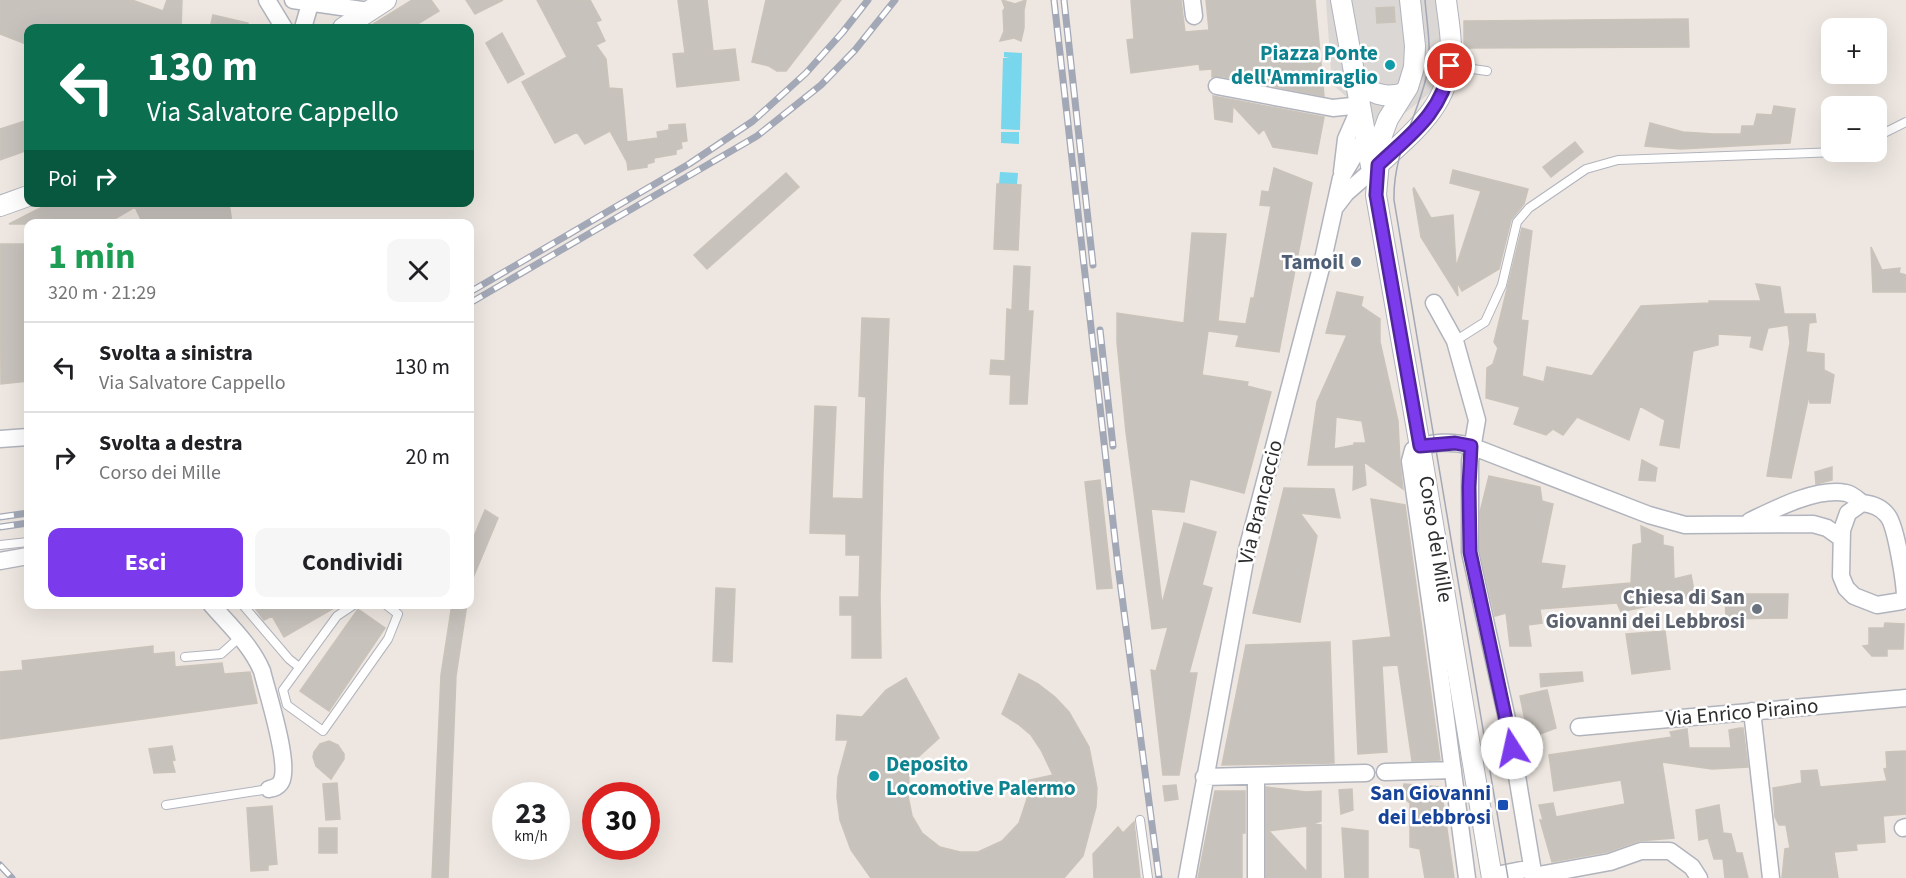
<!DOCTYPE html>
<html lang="it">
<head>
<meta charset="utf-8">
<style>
	:root { --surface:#fff; --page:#f6f6f6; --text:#202124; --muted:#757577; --line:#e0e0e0; --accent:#7c3aed }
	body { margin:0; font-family:"Source Sans 3",sans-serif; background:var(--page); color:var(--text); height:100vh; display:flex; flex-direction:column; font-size:22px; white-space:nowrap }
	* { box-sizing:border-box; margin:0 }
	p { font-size:20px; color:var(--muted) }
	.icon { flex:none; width:33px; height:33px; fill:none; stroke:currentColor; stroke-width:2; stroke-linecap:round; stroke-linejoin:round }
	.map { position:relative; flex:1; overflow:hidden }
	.sheet { position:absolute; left:24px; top:219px; width:450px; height:390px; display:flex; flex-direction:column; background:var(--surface); border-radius:12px; box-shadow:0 6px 24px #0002 }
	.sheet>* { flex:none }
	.hud { position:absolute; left:24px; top:24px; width:450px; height:183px; border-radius:12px; box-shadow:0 6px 24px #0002; background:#0b6e4f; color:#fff; overflow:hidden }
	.tools { position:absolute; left:1821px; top:18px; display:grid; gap:12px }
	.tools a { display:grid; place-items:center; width:66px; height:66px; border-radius:12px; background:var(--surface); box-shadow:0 6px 24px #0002; font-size:30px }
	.speed { position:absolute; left:492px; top:782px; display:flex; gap:12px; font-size:30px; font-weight:700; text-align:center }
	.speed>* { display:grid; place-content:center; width:78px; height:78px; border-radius:50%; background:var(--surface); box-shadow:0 6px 24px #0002; line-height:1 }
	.speed small { font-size:15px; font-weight:400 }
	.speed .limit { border:9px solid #d22; background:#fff; color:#111 }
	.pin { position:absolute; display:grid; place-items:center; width:51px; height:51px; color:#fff; margin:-26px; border:3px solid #fff; border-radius:50%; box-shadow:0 2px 6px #0007 }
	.me { position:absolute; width:66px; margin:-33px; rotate:350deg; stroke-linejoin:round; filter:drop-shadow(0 0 4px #0008) }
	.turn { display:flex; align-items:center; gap:21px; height:126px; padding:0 24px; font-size:27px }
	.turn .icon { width:78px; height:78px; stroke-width:2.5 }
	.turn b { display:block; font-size:42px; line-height:51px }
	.then { display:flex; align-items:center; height:57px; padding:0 24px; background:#0003; gap:12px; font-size:22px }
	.round { display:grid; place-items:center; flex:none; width:63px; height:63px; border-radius:12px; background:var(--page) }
	.head { display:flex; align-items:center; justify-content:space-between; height:102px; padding:0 24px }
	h1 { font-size:36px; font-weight:700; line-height:45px; color:#1e9e55 }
	.action { display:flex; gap:12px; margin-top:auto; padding:12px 24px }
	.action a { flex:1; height:69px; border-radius:12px; background:var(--accent); color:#fff; font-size:24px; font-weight:700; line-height:69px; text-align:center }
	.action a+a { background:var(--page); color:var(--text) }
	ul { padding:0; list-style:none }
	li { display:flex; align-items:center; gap:18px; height:90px; padding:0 24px; border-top:2px solid var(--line) }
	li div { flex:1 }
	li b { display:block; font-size:22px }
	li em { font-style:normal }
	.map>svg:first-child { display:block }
	.plaza { fill:#dad7d4 }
	.water { fill:#78d7ec }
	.building { fill:#c7c2bc; stroke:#cac3ba; stroke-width:1.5; fill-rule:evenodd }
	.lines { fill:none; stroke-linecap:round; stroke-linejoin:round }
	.service-casing { stroke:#b1b4bd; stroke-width:10 }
	.minor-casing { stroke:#b1b4bd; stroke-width:19 }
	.tertiary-casing { stroke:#b1b4bd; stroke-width:22 }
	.service { stroke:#fff; stroke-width:8 }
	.minor { stroke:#fff; stroke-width:16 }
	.tertiary { stroke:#fff; stroke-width:20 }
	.tram { stroke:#a3a8b7; stroke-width:1.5 }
	.rail-casing { stroke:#a3a8b7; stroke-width:7 }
	.rail { stroke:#fff; stroke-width:4.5; stroke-dasharray:14; stroke-linecap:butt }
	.route-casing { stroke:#51269a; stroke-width:15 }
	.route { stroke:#7c3aed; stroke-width:10 }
	.culture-dot { fill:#0f9aa8; stroke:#fff; stroke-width:2 }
	.service-dot { fill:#5c6f8a; stroke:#fff; stroke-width:2 }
	.worship-dot { fill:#6b7280; stroke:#fff; stroke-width:2 }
	.transit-dot { fill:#1a4fb4; stroke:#fff; stroke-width:2 }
	.labels { text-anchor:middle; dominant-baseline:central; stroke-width:5; stroke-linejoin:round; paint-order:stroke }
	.culture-label { font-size:21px; font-weight:bold; fill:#0d838f; stroke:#fff; text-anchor:end }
	.service-label { font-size:21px; font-weight:bold; fill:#4e5e75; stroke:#fff; text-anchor:end }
	.street-label { font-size:21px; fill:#2d2d2d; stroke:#fff }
	.worship-label { font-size:21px; font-weight:bold; fill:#5b616d; stroke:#fff; text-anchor:end }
	.transit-label { font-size:21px; font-weight:bold; fill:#164399; stroke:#fff; text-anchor:end }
</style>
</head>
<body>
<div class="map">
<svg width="1906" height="878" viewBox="0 0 1906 878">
	<rect width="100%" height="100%" fill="#eee7e1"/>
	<path class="plaza" d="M 1326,0 L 1453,0 L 1437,87 L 1384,130 L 1332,84 Z"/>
	<path class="water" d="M 1004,52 L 1022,53 L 1020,130 L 1001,129 L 1003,58 L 1010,58 L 1004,57 Z
		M 1001,132 L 1019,132 L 1019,144 L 1001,143 Z
		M 1000,172 L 1018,173 L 1017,184 L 999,184 Z"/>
	<path class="building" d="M 0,0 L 132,0 L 163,11 L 167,0 L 182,0 L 181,28 L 28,28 L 28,45 L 0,34 Z
		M 412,0 L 431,0 L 439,11 L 411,28 L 367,28 Z
		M 466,0 L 503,0 L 475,14 Z
		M 537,0 L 590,0 L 601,20 L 596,22 L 605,41 L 596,45 L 606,59 L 609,88 L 622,89 L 627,142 L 658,138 L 657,132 L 669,130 L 669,125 L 685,124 L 687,141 L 681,142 L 682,148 L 676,150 L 676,154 L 654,158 L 654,162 L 647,164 L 647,167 L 628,170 L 627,162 L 610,131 L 585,144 L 577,132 L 555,143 L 522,82 L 567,57 Z
		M 678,0 L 707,0 L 713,51 L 735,49 L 739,80 L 677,87 L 673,54 L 685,53 Z
		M 766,0 L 841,0 L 786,71 L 777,71 L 769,66 L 752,62 Z
		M 1002,0 L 1015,4 L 1026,0 L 1024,10 L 1024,28 L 1021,41 L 1014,38 L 1000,41 L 1004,31 L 1003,11 L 1005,8 Z
		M 1131,0 L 1181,0 L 1185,32 L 1209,30 L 1206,0 L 1315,0 L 1324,96 L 1219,76 L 1212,77 L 1212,69 L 1200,70 L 1199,64 L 1131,73 L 1127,40 L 1134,39 Z
		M 1394,7 L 1395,22 L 1377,23 L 1376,8 Z
		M 213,15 L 248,23 L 247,28 L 210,28 Z
		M 1688,19 L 1689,47 L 1464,48 L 1464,21 Z
		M 502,33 L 524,74 L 508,83 L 486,43 Z
		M 1213,96 L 1324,117 L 1317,154 L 1273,147 L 1264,129 L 1259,134 L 1233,106 L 1232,122 L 1215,119 Z
		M 1774,106 L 1795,109 L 1790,143 L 1681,149 L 1645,146 L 1650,123 L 1683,132 L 1713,134 L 1741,134 L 1742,126 L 1754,126 L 1757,114 L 1772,115 Z
		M 28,120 L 28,150 L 0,160 L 0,129 Z
		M 1575,142 L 1583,152 L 1551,177 L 1543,167 Z
		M 1274,168 L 1312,183 L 1279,352 L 1236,346 L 1239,335 L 1208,331 L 1202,375 L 1248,382 L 1247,386 L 1271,392 L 1244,493 L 1190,479 L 1184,512 L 1151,509 L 1162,604 L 1184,523 L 1216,532 L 1202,585 L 1212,588 L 1189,673 L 1197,673 L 1179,775 L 1163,775 L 1151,670 L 1156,671 L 1168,627 L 1152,629 L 1126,432 L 1117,342 L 1117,313 L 1184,323 L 1192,233 L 1226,234 L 1218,321 L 1246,324 L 1251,298 L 1254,298 L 1271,206 L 1260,205 L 1262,191 L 1269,192 Z
		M 1453,170 L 1528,189 L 1524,204 L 1511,220 L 1499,269 L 1462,291 L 1457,282 L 1458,296 L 1421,237 L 1413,189 L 1414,188 L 1431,218 L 1453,215 L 1456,267 L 1481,191 L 1450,183 Z
		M 786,173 L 799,187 L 707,269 L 694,255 Z
		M 997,184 L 1021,185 L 1018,250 L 994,249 Z
		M 52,202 L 229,202 L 232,224 L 143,224 L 135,207 L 106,224 L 9,224 Z
		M 1522,228 L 1532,231 L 1521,320 L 1528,321 L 1522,376 L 1544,382 L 1547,367 L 1592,376 L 1641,306 L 1709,303 L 1709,301 L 1761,301 L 1756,284 L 1780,287 L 1784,314 L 1815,314 L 1816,322 L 1809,323 L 1806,352 L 1824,354 L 1824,370 L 1834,375 L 1830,403 L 1810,403 L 1809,395 L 1791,478 L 1767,476 L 1790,343 L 1788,325 L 1768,328 L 1762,350 L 1750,347 L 1752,336 L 1718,334 L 1718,345 L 1693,351 L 1679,448 L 1660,445 L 1665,420 L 1640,406 L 1629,440 L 1577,417 L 1563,435 L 1553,429 L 1546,435 L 1514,424 L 1520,407 L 1486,398 L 1487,368 L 1493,364 L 1498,348 L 1494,342 Z
		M 0,244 L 24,244 L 28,304 L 28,381 L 1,384 Z
		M 1871,247 L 1882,270 L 1900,268 L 1899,273 L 1906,275 L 1906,292 L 1873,292 Z
		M 1014,266 L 1030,267 L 1028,311 L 1033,311 L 1027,404 L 1010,404 L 1011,375 L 990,374 L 991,360 L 1005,361 L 1007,309 L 1012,310 Z
		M 1337,292 L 1363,297 L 1361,306 L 1380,319 L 1380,342 L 1398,421 L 1400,462 L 1403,489 L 1364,462 L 1366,485 L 1353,490 L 1354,465 L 1308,465 L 1317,402 L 1347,335 L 1326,333 ZM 1336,417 L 1362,421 L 1366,443 L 1354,443 L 1354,445 L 1334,449 Z
		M 862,318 L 889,319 L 883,472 L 880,597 L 881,658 L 852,658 L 852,615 L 840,615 L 840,597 L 859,597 L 860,555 L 846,555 L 846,534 L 810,533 L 815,406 L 836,407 L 832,498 L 863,499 L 866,397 L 859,396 Z
		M 1642,460 L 1657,468 L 1655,481 L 1639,480 Z
		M 1832,467 L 1832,480 L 1816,484 L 1815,472 Z
		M 1489,476 L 1540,487 L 1542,501 L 1553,504 L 1541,563 L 1565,566 L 1561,589 L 1631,583 L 1633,545 L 1642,543 L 1641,526 L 1663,536 L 1663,545 L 1673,547 L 1674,579 L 1691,575 L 1695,596 L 1621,612 L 1617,603 L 1540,609 L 1542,623 L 1528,625 L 1531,646 L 1510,646 L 1506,613 L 1495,616 L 1480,551 L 1480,512 Z
		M 1100,480 L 1112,588 L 1097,589 L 1085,482 Z
		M 1284,488 L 1334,489 L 1340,518 L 1300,513 L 1317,536 L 1300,622 L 1253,613 Z
		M 1371,499 L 1405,505 L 1440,760 L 1412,761 L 1398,665 L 1382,666 L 1387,752 L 1358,754 L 1353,641 L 1391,637 Z
		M 485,510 L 498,518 L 470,585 L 470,546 Z
		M 716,588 L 735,589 L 732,662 L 713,661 Z
		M 1725,594 L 1788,594 L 1787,618 L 1726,619 Z
		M 252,604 L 341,604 L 284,637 L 272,616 L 264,620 Z
		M 452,604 L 467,604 L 456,676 L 448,878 L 432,878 L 441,675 Z
		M 358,609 L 385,628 L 329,711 L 300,691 Z
		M 1885,623 L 1904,624 L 1903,649 L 1887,649 L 1887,656 L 1872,656 L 1863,646 L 1869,645 L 1869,628 L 1884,628 Z
		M 1665,631 L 1670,669 L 1632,674 L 1626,634 Z
		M 1330,642 L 1334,763 L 1222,765 L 1246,645 Z
		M 153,646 L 153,654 L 174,652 L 175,667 L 222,663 L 224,674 L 250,672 L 257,703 L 0,739 L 0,672 L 23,670 L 22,661 Z
		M 1582,672 L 1583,681 L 1541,687 L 1540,674 Z
		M 1019,674 L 1038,684 L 1055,697 L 1069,712 L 1089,747 L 1097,788 L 1096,807 L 1083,856 L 1064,878 L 871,878 L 851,850 L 840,820 L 837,797 L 838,777 L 848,740 L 836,740 L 837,715 L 862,717 L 886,690 L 906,678 L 939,738 L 916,759 L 909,776 L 908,796 L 912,816 L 922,833 L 940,847 L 960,852 L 978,852 L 1002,841 L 1019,823 L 1027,799 L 1025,781 L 1053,775 L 1041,750 L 1031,735 L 1018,724 L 1002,714 Z
		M 1547,690 L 1556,728 L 1540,734 L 1543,750 L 1532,754 L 1520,696 Z
		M 1740,728 L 1743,728 L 1748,767 L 1712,769 L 1662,762 L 1674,838 L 1638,841 L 1607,852 L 1552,862 L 1540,820 L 1543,820 L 1539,805 L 1553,803 L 1556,817 L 1625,804 L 1621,780 L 1554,791 L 1549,755 L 1672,737 L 1670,732 L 1687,729 L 1689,748 L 1731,748 L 1729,730 Z
		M 329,741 L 338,745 L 344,754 L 344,759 L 331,779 L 316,766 L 313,757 L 314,752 L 320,744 Z
		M 172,746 L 175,760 L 172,761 L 175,772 L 154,773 L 149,749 Z
		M 1906,751 L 1906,814 L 1883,816 L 1885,842 L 1856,844 L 1857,850 L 1834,852 L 1838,878 L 1782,878 L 1785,849 L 1790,848 L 1786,825 L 1779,825 L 1775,817 L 1773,788 L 1802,783 L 1801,771 L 1817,770 L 1820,787 L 1887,781 L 1884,769 L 1887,768 L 1886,752 Z
		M 337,783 L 340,819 L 326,820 L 323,784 Z
		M 1404,784 L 1441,787 L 1454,878 L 1425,878 L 1420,849 L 1410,847 L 1410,803 L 1402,797 Z
		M 1176,785 L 1178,799 L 1165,801 L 1163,786 Z
		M 1266,787 L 1306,792 L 1321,791 L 1321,821 L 1313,824 L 1321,825 L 1321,878 L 1266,878 ZM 1307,826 L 1307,872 L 1269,831 Z
		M 1352,789 L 1353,810 L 1341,814 L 1339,790 Z
		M 1215,791 L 1245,791 L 1245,833 L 1242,833 L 1242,878 L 1198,878 Z
		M 1719,805 L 1723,833 L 1731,834 L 1736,853 L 1742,853 L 1748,878 L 1725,878 L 1723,859 L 1714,859 L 1708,838 L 1699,840 L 1696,810 Z
		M 272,806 L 277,864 L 268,865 L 268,870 L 251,871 L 247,808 Z
		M 1134,822 L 1140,878 L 1094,878 L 1093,854 L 1118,827 L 1123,833 Z
		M 319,828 L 337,828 L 337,853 L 319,853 Z
		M 1342,828 L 1368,831 L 1368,878 L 1345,878 Z"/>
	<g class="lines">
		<g class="service-casing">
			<path id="service" d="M 1451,66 L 1487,71
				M 1876,137 L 1906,122
				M 1455,341 L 1485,322 L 1502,285 L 1517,222 L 1529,208 L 1586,169 L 1618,160 L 1837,152
				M 0,545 L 28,542
				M 242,604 L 289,659 L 299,667
				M 355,604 L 337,616 L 283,690 L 287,705 L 323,731 L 388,639 L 398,614 L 385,604
				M 185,657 L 221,654 L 240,637
				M 166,805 L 269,789
				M 1140,820 L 1148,878"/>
		</g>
		<g class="minor-casing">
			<path id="minor" d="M 267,0 L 284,28
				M 293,0 L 369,11
				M 1192,0 L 1194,16
				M 303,28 L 310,4
				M 1217,86 L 1333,108 L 1361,105
				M 1342,172 L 1346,139 L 1361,105
				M 1336,206 L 1346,193 L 1378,165
				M 1434,303 L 1455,341 L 1477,420 L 1470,461 L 1470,552 L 1509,728 L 1534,878
				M 0,439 L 28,437
				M 1750,521 C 1775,509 1817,487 1846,493 C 1852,494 1857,499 1862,503
				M 0,561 L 28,556
				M 1905,598 C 1905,584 1896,524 1887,515 C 1881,507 1872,504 1862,503 L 1848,513 L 1842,530 L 1841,576 L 1846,588 L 1854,596 L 1877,605 L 1902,601 L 1906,598
				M 211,604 C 229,625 251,645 262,671 C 267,692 291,765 281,782 C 278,787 274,788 269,789
				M 1752,711 L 1771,878
				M 1579,727 L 1906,698
				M 1385,772 L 1453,770
				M 1256,776 L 1256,878
				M 1204,777 L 1366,773
				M 1903,828 L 1906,827
				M 1491,876 L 1532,868
				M 1533,876 L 1610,862 L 1641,851 L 1670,851 L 1692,867 L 1699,878
				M 1187,878 L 1247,550 L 1322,264 L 1341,178 L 1366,136
				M 1467,878 L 1434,628 L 1410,461 L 1413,450 C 1431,441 1453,441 1471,446 L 1649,515 L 1685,525 L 1813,524 L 1827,528 L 1841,538"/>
		</g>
		<g class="tertiary-casing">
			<path id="tertiary" d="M 1341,0 L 1371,166
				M 1410,0 L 1415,46 L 1414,67 L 1408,87 L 1388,119 L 1381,138 L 1376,195 L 1423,464 L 1492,878
				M 343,28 L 386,0
				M 1356,79 C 1371,94 1384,99 1404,93
				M 1378,165 C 1412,133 1449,106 1451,56 C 1452,37 1448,18 1446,0
				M 0,206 L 28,196"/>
		</g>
		<use href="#service" class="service"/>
		<use href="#minor" class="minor"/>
		<use href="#tertiary" class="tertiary"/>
		<path class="tram" d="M 1425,0 C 1427,25 1432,50 1427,74 C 1417,119 1393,151 1394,200 L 1508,878"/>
		<g class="rail-casing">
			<path id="rail" d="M 1054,0 L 1118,566 L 1159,878
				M 1064,0 L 1093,265
				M 470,292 L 689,164 L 753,121 L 806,73 L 842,33 L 868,0
				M 470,303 L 757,136 L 821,85 L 855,50 L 895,0
				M 1100,330 L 1113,446
				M 0,517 L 28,513
				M 0,527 L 28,523
				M 0,865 L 12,878"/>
		</g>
		<use href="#rail" class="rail"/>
	</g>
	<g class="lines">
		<g class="route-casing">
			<path id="route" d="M 1450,66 C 1442,113 1411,134 1378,165 L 1376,195 L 1420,446 L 1455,443 L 1471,446 L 1469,487 L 1470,552 L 1512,748"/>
		</g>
		<use href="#route" class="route"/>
	</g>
	<g class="culture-dot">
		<circle cx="1390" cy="65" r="6"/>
		<circle cx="874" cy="776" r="6"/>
	</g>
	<circle class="service-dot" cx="1356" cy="262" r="6"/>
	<circle class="worship-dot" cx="1757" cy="609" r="6"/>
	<rect class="transit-dot" x="1497" y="799" width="12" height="12" rx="3"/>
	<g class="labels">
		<g class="culture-label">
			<text x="1378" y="53">Piazza Ponte<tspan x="1378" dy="24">dell'Ammiraglio</tspan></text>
			<text x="886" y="764" text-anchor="start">Deposito<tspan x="886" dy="24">Locomotive Palermo</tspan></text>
		</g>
		<g class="service-label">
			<text x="1344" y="262">Tamoil</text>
		</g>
		<g class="street-label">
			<text transform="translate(1260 502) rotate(-76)">Via Brancaccio</text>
			<text transform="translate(1436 539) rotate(81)">Corso dei Mille</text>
			<text transform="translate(1742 712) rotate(-5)">Via Enrico Piraino</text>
		</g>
		<g class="worship-label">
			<text x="1745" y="597">Chiesa di San<tspan x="1745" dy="24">Giovanni dei Lebbrosi</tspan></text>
		</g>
		<g class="transit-label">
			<text x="1491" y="793">San Giovanni<tspan x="1491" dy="24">dei Lebbrosi</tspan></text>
		</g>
	</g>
</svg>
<div class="tools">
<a>+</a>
<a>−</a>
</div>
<div class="speed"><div>23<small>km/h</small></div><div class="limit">30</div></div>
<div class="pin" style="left:1450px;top:66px;background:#d93025"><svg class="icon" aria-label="arrive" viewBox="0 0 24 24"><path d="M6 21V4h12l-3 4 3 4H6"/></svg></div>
<svg class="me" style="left:1512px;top:748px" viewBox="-20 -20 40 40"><circle r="19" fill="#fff"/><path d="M0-13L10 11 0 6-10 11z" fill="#7c3aed"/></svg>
<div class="hud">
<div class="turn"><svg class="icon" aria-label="left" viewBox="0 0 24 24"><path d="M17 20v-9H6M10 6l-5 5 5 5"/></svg><div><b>130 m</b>Via Salvatore Cappello</div></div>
<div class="then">Poi<svg class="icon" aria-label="right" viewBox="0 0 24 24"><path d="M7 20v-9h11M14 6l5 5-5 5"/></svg></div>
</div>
<section class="sheet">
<div class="head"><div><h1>1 min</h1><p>320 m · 21:29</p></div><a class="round"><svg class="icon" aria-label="close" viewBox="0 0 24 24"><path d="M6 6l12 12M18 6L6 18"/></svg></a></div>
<ul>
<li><svg class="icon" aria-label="left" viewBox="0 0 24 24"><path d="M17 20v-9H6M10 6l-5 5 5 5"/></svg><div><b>Svolta a sinistra</b><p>Via Salvatore Cappello</p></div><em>130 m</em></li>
<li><svg class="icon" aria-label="right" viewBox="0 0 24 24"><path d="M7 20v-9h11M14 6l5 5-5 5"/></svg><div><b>Svolta a destra</b><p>Corso dei Mille</p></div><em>20 m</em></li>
</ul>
<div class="action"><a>Esci</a><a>Condividi</a></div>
</section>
</div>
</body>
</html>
